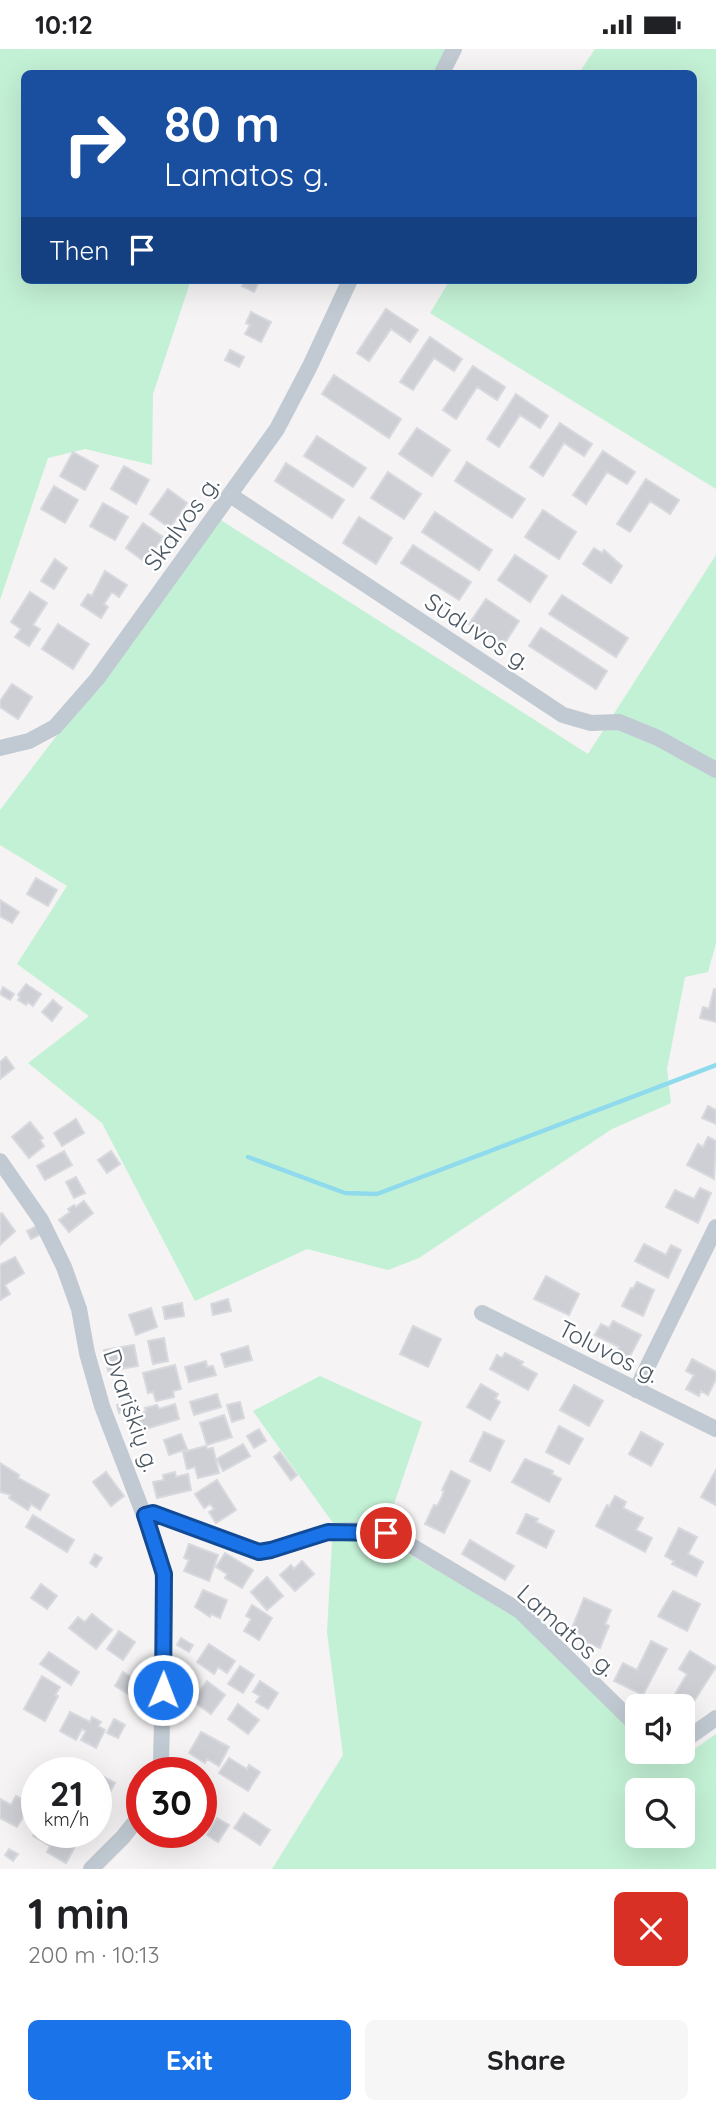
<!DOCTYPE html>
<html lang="en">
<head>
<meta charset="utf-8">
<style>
	:root { --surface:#fff; --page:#f6f6f6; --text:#202124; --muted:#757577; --accent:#1a73e8 }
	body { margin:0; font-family:Quicksand,sans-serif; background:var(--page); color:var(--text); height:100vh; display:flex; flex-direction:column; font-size:26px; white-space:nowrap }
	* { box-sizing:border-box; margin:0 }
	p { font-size:23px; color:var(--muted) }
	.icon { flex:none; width:38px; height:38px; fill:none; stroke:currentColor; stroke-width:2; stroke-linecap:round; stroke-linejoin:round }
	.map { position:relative; height:1820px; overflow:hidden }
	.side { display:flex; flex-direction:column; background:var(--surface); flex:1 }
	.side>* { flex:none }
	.guide { position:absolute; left:21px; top:21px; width:676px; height:214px; border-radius:10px; box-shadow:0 7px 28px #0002; background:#1a4fa0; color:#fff; overflow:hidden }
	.controls { position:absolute; left:625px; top:1645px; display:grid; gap:14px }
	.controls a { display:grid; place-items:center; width:70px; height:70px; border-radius:10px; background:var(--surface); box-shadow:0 7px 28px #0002; font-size:35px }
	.speed { position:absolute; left:21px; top:1708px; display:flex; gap:14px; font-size:35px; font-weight:700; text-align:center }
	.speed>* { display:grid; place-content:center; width:91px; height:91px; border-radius:50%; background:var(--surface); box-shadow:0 7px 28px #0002; line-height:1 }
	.speed small { font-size:18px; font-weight:400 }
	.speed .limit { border:10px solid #d22; background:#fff; color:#111 }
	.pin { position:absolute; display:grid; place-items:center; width:60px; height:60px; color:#fff; margin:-30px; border:4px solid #fff; border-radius:50%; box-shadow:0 2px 7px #0007 }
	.me { position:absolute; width:77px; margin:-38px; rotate:1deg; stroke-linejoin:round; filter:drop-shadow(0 0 5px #0008) }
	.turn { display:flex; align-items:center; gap:24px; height:147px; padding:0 28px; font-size:32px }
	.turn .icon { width:91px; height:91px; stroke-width:2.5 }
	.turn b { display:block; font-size:49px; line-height:60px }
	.then { display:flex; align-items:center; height:66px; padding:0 28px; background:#0003; gap:14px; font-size:26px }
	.round { display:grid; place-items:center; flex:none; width:74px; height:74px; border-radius:10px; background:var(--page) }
	.overview { display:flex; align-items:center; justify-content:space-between; height:119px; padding:0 28px }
	h1 { font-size:42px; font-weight:800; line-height:52px }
	.button { display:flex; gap:14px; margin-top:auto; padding:14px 28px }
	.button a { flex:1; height:80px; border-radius:10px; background:var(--accent); color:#fff; font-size:28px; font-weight:800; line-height:80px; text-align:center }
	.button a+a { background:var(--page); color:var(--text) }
	.status { display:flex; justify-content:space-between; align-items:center; height:49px; padding:0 35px; background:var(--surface); direction:ltr }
	.status svg { height:19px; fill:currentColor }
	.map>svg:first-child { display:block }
	.green { fill:#c3f1d5; fill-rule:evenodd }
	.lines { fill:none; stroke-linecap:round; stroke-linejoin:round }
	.stream { stroke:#90daee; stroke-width:4.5 }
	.building { fill:#cdcfd5; stroke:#d7d9de; stroke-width:2 }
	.minor { stroke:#c1cad2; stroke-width:16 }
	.route-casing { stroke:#114b97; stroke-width:18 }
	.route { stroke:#1a73e8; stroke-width:12 }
	.labels { text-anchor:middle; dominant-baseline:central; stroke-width:5; stroke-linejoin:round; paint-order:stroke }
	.street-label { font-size:24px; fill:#4a5661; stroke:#fff }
</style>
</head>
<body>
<div class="status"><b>10:12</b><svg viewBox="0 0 49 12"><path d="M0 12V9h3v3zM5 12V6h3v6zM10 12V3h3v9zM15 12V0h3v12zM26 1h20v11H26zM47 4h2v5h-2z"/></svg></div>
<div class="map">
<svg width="716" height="1820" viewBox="0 0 716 1820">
	<rect width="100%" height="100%" fill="#f5f3f3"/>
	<path class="green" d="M 0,0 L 461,0 L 446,24 L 24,24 L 24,231 L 191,231 L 153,345 L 152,416 L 85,400 L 48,409 L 0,551 Z
		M 595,0 L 716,0 L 716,440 L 430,264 L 450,231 L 693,231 L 693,24 L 579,24 Z
		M 216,468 L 588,705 L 716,506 L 716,894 L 708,923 L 685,928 L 667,1020 L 671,1054 L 612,1080 L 419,1209 L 388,1221 L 307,1200 L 195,1252 L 102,1074 L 28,1014 L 89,967 L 17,915 L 67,837 L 0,796 L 0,761 L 64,677 L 101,638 L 130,592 Z
		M 320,1327 L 422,1373 L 382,1490 L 515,1566 L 637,1686 L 637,1703 L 657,1703 L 672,1716 L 716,1685 L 716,1820 L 272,1820 L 343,1706 L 327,1583 L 333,1474 L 253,1362 ZM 637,1741 L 682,1741 L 682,1787 L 637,1787 Z"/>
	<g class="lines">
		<path class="stream" d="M 248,1108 L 345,1144 L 377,1145 L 716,1016"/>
	</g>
	<path class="building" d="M 246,231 L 260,231 L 254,243 L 242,237 Z
		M 386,260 L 418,281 L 410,293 L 391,280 L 369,312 L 357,304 Z
		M 251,263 L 271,273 L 261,293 L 245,285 L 250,276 L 246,274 Z
		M 430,288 L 462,310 L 454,322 L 434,309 L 413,341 L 400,333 Z
		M 230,301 L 244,308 L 239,318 L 225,311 Z
		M 473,317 L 505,338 L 497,351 L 477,338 L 456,370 L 443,361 Z
		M 334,326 L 401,370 L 389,389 L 322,345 Z
		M 516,345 L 548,367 L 540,379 L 520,366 L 499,398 L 487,390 Z
		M 560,374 L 592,395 L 584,407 L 564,394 L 543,427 L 530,418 Z
		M 417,379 L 450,401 L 432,427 L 399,405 Z
		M 317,387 L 366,419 L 353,438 L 304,407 Z
		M 603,402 L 635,423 L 627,435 L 607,423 L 586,455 L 573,446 Z
		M 73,403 L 98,417 L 85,441 L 60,427 Z
		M 467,413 L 525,450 L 512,469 L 455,432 Z
		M 286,414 L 344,451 L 332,469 L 275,432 Z
		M 124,417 L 149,431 L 136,455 L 111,440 Z
		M 388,423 L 421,445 L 404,470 L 371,449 Z
		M 646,430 L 679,451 L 670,465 L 650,452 L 630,483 L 617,475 Z
		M 54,437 L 78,451 L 65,474 L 41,460 Z
		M 168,440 L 187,454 L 170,479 L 150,465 Z
		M 103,454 L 128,468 L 115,491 L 90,477 Z
		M 543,461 L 576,483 L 559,510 L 525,488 Z
		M 435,463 L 492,501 L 479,521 L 422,483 Z
		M 359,468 L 392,489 L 376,515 L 343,494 Z
		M 143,474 L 163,488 L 145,513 L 126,499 Z
		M 413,496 L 471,533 L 459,551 L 401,514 Z
		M 594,499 L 602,504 L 604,501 L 622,517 L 611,534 L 583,515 Z
		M 515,506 L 547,527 L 530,553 L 498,531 Z
		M 55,510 L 67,519 L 54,540 L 41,532 Z
		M 105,522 L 127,536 L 119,548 L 112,543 L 104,555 L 108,558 L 101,569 L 81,556 L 88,545 L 92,547 Z
		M 30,543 L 47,554 L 33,576 L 40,580 L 29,597 L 15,588 L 21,580 L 11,573 Z
		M 562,546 L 628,589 L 616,608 L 549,565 Z
		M 486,550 L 519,572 L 503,597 L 469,575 Z
		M 58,575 L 89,595 L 73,620 L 42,600 Z
		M 541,579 L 607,622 L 596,640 L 529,597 Z
		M 12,635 L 32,648 L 18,670 L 0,658 L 0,652 Z
		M 36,829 L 57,841 L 48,857 L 27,845 Z
		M 0,851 L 19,863 L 12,874 L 0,867 Z
		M 26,935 L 41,945 L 33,957 L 28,953 L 26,956 L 18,951 L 20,948 L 18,946 Z
		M 3,938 L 14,945 L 10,951 L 0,945 Z
		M 714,940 L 716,941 L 716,973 L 700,969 L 703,958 L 709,960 Z
		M 53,951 L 62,959 L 52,972 L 42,963 Z
		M 6,1008 L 14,1019 L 0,1030 L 0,1013 Z
		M 708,1057 L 716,1061 L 716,1075 L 702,1069 Z
		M 76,1070 L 84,1084 L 62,1097 L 54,1084 Z
		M 30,1073 L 43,1089 L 40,1091 L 44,1097 L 29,1109 L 12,1088 Z
		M 708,1088 L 716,1092 L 714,1130 L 687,1116 L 698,1095 L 703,1098 Z
		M 64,1102 L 72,1116 L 45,1131 L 37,1117 Z
		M 111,1102 L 120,1115 L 107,1124 L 98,1111 Z
		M 76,1128 L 85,1144 L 74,1149 L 66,1133 Z
		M 700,1139 L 711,1144 L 698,1174 L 666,1158 L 675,1141 L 694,1150 Z
		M 84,1152 L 93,1164 L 69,1183 L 59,1171 L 70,1163 L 68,1160 L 74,1156 L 76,1158 Z
		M 2,1164 L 15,1182 L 0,1196 L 0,1165 Z
		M 37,1177 L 41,1185 L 31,1190 L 27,1182 Z
		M 644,1195 L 666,1206 L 671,1196 L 681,1201 L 668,1229 L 635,1212 Z
		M 15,1208 L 24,1224 L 5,1236 L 10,1245 L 0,1251 L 0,1216 Z
		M 546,1227 L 579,1245 L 569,1266 L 534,1250 Z
		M 637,1233 L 654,1241 L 643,1267 L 622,1257 L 631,1239 L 633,1240 Z
		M 228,1250 L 231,1262 L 213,1266 L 211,1255 Z
		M 182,1254 L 184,1267 L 165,1270 L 163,1258 Z
		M 151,1259 L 157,1278 L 136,1286 L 129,1266 Z
		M 613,1272 L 641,1286 L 628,1311 L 616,1305 L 619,1298 L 595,1286 L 601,1275 L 609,1279 Z
		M 413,1277 L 441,1290 L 428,1318 L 400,1305 Z
		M 164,1289 L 168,1312 L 153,1315 L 148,1292 Z
		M 134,1296 L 138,1317 L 108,1322 L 104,1301 Z
		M 248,1297 L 252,1311 L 225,1318 L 221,1305 Z
		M 505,1304 L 523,1313 L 521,1316 L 537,1325 L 528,1341 L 490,1320 L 497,1306 L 502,1309 Z
		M 692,1310 L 716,1323 L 716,1330 L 708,1346 L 701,1342 L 699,1347 L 686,1340 L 694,1326 L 686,1322 Z
		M 206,1312 L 207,1318 L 213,1317 L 216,1326 L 189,1333 L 185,1318 Z
		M 175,1316 L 181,1340 L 173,1342 L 174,1348 L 156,1352 L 153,1343 L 148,1344 L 143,1324 Z
		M 481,1335 L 498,1345 L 495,1350 L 500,1353 L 490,1371 L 467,1358 Z
		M 574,1336 L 603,1352 L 589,1377 L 560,1361 Z
		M 217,1345 L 221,1358 L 194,1366 L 190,1353 Z
		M 137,1351 L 139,1359 L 119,1364 L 117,1356 Z
		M 240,1353 L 244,1369 L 232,1373 L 227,1356 Z
		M 175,1355 L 179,1370 L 139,1382 L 134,1366 L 146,1362 L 145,1359 L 157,1356 L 159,1360 Z
		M 224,1366 L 232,1388 L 207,1396 L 200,1374 Z
		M 559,1377 L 583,1390 L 569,1415 L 546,1403 Z
		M 259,1380 L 266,1392 L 254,1399 L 247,1387 Z
		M 484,1383 L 504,1392 L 490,1422 L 470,1412 Z
		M 641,1383 L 663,1395 L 651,1417 L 629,1405 Z
		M 181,1385 L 187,1400 L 169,1406 L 164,1391 Z
		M 243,1395 L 250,1407 L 223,1422 L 217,1410 Z
		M 206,1397 L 207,1400 L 213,1399 L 219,1424 L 198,1429 L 195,1418 L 187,1420 L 183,1403 Z
		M 280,1403 L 297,1426 L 291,1431 L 274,1408 Z
		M 525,1410 L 553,1422 L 552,1425 L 561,1430 L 549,1453 L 512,1433 Z
		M 0,1414 L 19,1426 L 18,1429 L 49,1446 L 40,1461 L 31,1455 L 28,1461 L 9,1449 L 11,1446 L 0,1443 Z
		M 716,1421 L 716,1456 L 701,1448 Z
		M 451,1422 L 470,1432 L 444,1484 L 425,1475 L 434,1456 L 437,1457 L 441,1450 L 444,1442 L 442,1441 Z
		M 106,1423 L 124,1447 L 111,1457 L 93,1433 Z
		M 175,1423 L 176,1428 L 188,1425 L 191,1441 L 157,1449 L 153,1433 L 164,1431 L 163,1426 Z
		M 217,1431 L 236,1461 L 216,1474 L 209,1463 L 214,1460 L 210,1455 L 204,1459 L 195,1445 Z
		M 615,1447 L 626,1453 L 623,1459 L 643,1469 L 636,1481 L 652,1489 L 645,1503 L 596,1477 L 607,1456 L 609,1458 Z
		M 526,1465 L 538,1470 L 536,1473 L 554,1482 L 546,1499 L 517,1484 Z
		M 33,1466 L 74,1491 L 67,1503 L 26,1478 Z
		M 679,1479 L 697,1488 L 688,1505 L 703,1513 L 696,1527 L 672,1515 L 674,1512 L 665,1507 Z
		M 470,1491 L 514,1517 L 505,1531 L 462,1505 Z
		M 189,1495 L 218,1506 L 209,1532 L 184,1522 L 189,1511 L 184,1509 Z
		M 225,1504 L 253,1521 L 242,1539 L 225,1529 L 227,1525 L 216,1518 Z
		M 95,1505 L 102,1509 L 96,1518 L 90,1514 Z
		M 302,1512 L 314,1525 L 295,1542 L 280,1526 L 291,1516 L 294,1520 Z
		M 267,1528 L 283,1547 L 267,1561 L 251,1543 Z
		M 41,1535 L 57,1547 L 47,1560 L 31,1549 Z
		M 203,1541 L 227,1551 L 220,1569 L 211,1565 L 210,1568 L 195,1558 Z
		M 673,1542 L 700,1555 L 687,1582 L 658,1567 Z
		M 584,1549 L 611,1561 L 605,1575 L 609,1577 L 600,1599 L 581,1591 L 583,1587 L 571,1582 Z
		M 252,1556 L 272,1569 L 259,1591 L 244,1582 L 251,1570 L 246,1567 Z
		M 92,1565 L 112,1581 L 96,1600 L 69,1579 L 78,1568 L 85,1573 Z
		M 119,1582 L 135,1593 L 123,1611 L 107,1600 Z
		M 181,1589 L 193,1596 L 189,1603 L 177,1596 Z
		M 651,1592 L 667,1600 L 643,1646 L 614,1632 L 623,1614 L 637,1621 Z
		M 209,1595 L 235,1612 L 227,1624 L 218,1618 L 214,1625 L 197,1613 Z
		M 690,1602 L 716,1618 L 691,1657 L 674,1647 L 687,1625 L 679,1620 Z
		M 49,1603 L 79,1623 L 71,1636 L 40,1615 Z
		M 240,1617 L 254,1626 L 243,1644 L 228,1635 Z
		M 123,1623 L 143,1635 L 135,1649 L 115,1637 Z
		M 42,1627 L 60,1638 L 55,1646 L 58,1647 L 45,1672 L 24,1660 Z
		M 207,1632 L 225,1646 L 211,1665 L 193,1652 Z
		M 260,1632 L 278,1644 L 268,1660 L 256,1653 L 260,1647 L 253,1643 Z
		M 238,1655 L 259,1671 L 248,1685 L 228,1670 Z
		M 70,1663 L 90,1673 L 92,1668 L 101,1673 L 98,1677 L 105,1681 L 96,1699 L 81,1691 L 86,1682 L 82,1680 L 76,1691 L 60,1682 Z
		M 114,1670 L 125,1676 L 118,1689 L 107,1684 Z
		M 201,1683 L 229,1698 L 219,1717 L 207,1710 L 205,1714 L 189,1704 Z
		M 229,1709 L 247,1720 L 249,1716 L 260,1723 L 248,1742 L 219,1724 Z
		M 81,1715 L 115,1734 L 104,1754 L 96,1749 L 96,1724 L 76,1724 Z
		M 16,1747 L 31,1755 L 17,1778 L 0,1769 L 0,1750 L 11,1756 Z
		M 244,1764 L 270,1781 L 260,1796 L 234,1779 Z
		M 217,1769 L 229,1776 L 218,1793 L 207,1786 Z
		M 37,1781 L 37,1783 L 72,1783 L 70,1787 L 78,1792 L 66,1814 L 47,1803 L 50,1797 L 33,1787 Z
		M 9,1800 L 18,1805 L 13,1812 L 5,1806 Z"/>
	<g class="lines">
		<path class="minor" d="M 442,24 L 454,0
			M 230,446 L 563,666 L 591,674 L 619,673 L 658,689 L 716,721
			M 0,699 L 29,692 L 55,678 L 97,630 L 277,380 L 310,317 L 350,231
			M 0,1112 L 41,1171 L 64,1218 L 79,1260 L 87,1304 L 102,1357 L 160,1508 L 165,1547 L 161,1714 L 159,1724
			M 482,1264 L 716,1380
			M 636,1341 L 716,1178
			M 145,1466 L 153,1464 L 259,1503 C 281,1500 302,1491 324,1485 C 350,1477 381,1482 405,1493 L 520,1562 L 637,1677
			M 682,1693 L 716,1669
			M 91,1820 L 123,1788 L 142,1764"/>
	</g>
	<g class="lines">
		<g class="route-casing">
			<path id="route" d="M 163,1641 L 164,1525 L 145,1466 L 153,1464 L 259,1503 L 271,1501 L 328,1483 L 386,1484"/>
		</g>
		<use href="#route" class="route"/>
	</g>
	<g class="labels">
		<g class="street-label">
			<text transform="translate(181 474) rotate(-54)">Skalvos g.</text>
			<text transform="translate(478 582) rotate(33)">Sūduvos g.</text>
			<text transform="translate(609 1302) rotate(27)">Toluvos g.</text>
			<text transform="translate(132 1361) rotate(71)">Dvariškių g.</text>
			<text transform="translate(567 1581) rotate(42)">Lamatos g.</text>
		</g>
	</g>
</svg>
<div class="controls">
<a><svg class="icon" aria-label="sound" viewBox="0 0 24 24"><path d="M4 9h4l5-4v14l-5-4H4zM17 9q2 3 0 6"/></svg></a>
<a><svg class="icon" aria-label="search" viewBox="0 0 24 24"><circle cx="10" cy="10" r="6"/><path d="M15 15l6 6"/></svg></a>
</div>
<div class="speed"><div>21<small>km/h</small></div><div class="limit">30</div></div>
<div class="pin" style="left:386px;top:1484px;background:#d93025"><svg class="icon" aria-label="arrive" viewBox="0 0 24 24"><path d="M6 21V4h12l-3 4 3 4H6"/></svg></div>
<svg class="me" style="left:163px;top:1641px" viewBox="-20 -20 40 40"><circle r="17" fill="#1a73e8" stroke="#fff" stroke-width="3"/><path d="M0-11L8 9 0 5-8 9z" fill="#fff"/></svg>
<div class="guide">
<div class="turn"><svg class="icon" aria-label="right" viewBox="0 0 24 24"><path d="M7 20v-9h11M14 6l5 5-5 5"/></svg><div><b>80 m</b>Lamatos g.</div></div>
<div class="then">Then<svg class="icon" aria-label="arrive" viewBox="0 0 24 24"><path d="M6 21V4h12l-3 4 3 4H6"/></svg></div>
</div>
</div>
<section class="side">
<div class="overview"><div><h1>1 min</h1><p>200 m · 10:13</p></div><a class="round" style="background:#d93025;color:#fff"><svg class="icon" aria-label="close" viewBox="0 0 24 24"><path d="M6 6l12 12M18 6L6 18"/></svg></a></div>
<div class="button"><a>Exit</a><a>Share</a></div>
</section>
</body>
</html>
